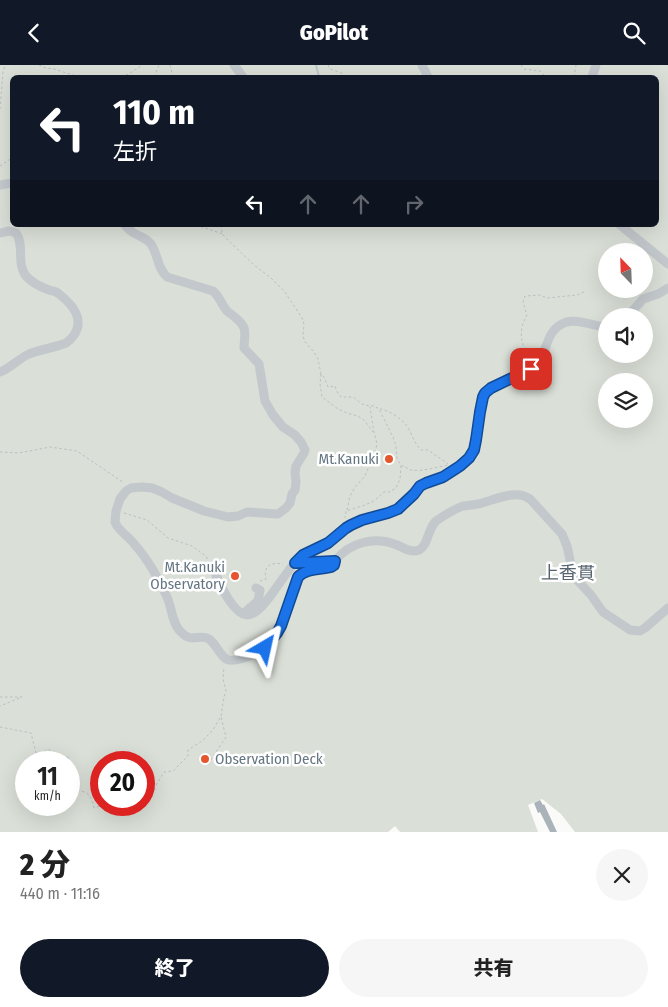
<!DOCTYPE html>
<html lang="ja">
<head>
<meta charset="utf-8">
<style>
	:root { --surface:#fff; --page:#f6f6f6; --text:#222; --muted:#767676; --accent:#111827 }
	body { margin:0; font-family:"Fira Sans Condensed","Noto Sans JP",sans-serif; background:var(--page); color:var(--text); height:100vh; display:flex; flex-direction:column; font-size:19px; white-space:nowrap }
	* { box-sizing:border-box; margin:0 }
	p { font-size:16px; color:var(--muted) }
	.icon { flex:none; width:28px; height:28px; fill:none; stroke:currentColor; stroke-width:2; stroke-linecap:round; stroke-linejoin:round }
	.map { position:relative; height:767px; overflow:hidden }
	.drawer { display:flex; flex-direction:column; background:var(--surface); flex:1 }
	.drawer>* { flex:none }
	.hud { position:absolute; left:10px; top:10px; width:649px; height:152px; border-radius:8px; box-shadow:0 5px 20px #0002; background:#111827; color:#fff; overflow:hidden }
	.needle { width:32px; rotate:337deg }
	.buttons { position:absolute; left:598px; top:178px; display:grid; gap:10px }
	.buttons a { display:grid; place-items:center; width:55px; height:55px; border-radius:50%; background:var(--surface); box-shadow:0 5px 20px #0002; font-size:25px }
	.speed { position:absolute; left:15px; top:686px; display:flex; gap:10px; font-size:25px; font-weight:700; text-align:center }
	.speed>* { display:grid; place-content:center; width:65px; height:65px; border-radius:50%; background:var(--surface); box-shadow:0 5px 20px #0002; line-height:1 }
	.speed small { font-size:12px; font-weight:400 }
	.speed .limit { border:8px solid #d22; background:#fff; color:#111 }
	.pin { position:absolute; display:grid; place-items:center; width:42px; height:42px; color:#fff; margin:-21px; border-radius:10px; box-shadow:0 2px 8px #0006 }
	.me { position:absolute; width:55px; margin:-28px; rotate:36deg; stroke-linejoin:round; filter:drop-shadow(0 0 4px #0008) }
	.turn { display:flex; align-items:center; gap:18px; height:105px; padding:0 20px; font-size:22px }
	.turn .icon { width:65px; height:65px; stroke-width:2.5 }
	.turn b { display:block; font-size:35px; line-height:42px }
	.lanes { display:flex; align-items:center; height:48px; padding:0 20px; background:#0003; justify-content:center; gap:25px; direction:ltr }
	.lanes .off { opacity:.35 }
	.round { display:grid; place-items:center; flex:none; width:52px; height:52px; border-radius:26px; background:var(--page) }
	.summary { display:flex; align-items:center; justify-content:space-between; height:85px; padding:0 20px }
	h1 { font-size:30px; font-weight:800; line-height:38px }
	.primary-button { display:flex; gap:10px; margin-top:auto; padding:10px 20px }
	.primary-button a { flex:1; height:58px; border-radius:30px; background:var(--accent); color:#fff; font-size:20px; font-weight:800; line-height:58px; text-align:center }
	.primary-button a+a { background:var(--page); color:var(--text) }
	header { display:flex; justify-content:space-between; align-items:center; height:65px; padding:0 20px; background:var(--accent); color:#fff; font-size:22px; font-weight:800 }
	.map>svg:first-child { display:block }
	.green { fill:#dadfd7; fill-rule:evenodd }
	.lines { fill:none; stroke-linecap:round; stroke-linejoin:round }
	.stream { stroke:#bbc7cb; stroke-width:2 }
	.building { fill:#aab3b9 }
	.path { stroke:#bbbfc2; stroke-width:1; stroke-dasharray:2.5 2.5; stroke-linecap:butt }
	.minor { stroke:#c3c8cc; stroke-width:9 }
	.route-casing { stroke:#114b97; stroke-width:12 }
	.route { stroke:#1a73e8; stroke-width:9 }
	.poi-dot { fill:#e4572e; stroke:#fff; stroke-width:2 }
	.labels { text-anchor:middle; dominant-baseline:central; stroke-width:5; stroke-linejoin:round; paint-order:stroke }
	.poi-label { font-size:15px; fill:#657683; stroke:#fff; text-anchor:end }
	.quarter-label { font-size:18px; fill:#57646e; stroke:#fff }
</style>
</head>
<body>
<header><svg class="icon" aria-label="back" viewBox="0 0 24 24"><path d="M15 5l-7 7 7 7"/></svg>GoPilot<svg class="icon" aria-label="search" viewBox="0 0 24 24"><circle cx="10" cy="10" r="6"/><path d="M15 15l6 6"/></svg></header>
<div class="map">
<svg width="668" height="767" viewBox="0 0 668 767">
	<rect width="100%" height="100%" fill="#fafaf8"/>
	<path class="green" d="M 0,0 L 668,0 L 668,767 L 575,767 L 561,749 L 542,734 L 528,740 L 538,767 L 400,767 L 395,761 L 388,767 L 0,767 ZM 12,12 L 656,12 L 656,160 L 12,160 ZM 606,186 L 644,186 L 644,224 L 606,224 ZM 606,251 L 644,251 L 644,289 L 606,289 ZM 606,316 L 644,316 L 644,354 L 606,354 ZM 26,698 L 69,698 L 69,740 L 26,740 ZM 101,698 L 144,698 L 144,740 L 101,740 Z"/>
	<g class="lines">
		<path class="stream" d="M 316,0 L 319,12"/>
	</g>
	<path class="building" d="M 540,735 L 543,740 L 544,739 L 557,767 L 550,767 L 540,747 L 538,748 L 534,738 Z"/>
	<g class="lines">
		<path class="path" d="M 39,0 L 46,3 L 54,4 L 79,12
			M 170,0 L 173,12
			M 328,0 L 330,4 L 344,9
			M 521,0 L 524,4 L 540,6 L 546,12
			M 121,12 L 129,9 L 142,0
			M 154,12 L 159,0
			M 574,12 L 576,0
			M 0,44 L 3,7 L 5,0
			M 0,101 L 12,93
			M 196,160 L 223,169
			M 220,160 L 223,170 L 231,178 L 254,200 L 271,213 L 285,227 L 302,253 L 304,259 L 303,271 L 305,277 L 314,287 L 318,294 L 321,309 L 324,312 L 328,322 L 335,321 L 337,327 L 341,332 L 353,332 L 362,339 L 370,341 L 374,341 L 379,344 L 393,372 L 396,381 L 397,393 L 401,401 L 400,414 L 396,423 L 389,427 L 384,427 L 374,436 L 365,440 L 346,446 L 345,453
			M 528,295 C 522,277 517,268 527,250 L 523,237 L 525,231 L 540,230 L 547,233 L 577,230 L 586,226
			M 321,309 L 320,319 L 322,332 L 338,344 L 347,348 L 358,351 L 365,356 L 373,367
			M 380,344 C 388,345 401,353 407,361 C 412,369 414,378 421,385 L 428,385 L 448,399
			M 0,387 L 19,388 L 50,382 L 77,386 L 124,418
			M 401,401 L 404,401 C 406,402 409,405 411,405 C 420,407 438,402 448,400
			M 347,445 L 350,431 L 355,422 L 365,411 L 376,384 L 377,379 L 374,367 L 370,342
			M 124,448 L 147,455 L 168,473 L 192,481 L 206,491 L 211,502
			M 260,516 L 266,514 C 263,500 271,497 283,499
			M 0,632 L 22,632 L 0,641
			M 0,662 L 31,668 L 36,688 L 41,692 L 47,684 L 57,688 L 61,696 L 68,692 L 78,725 C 90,728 91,731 94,743 L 103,740
			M 208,699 L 226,672 L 221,652
			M 144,735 C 149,733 155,728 155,722 L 164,707 L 173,706 L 188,691 L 188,685 L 202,676 L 213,665 L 221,651 L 224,632 L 226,626 L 223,614 L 224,602"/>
		<path class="minor" d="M 234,0 L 243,12
			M 422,0 L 428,12
			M 592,12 L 596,0
			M 0,120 L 12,118
			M 125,160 C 133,172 143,169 151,179 C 158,189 157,203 167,212 L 213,226 C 220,232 221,239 227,246 C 233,251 241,255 244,263 C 246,269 244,276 244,283 L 259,299 L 265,336 L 273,350 L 283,362 L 295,370 L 301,377 L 305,385 L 304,388 L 296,401 L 295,408 L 296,417 L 295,425 L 292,429 L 290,438 L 286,443 L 278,449 L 247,447 L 238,451 L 228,452 L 204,446 L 172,433 L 162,427 L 152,423 L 142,422 L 131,423 L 126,426 L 120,434 L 116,446 L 115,457 L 117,461 C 122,468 130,473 135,480 C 147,493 160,516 167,532 C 172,543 172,559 181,567 C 192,579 199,568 209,574 C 216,579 219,589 226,594 C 233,599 259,588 265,583 C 272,577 277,568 281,561 L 298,512 C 306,503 319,505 331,502 L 334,500 L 335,496 L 295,498
			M 620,160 L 668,199
			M 0,168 L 9,166 L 16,168 C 25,180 16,198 26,211 C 31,217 41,222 49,225 C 52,226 56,226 59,229 C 72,239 85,254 74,270 C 72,273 69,276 66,278 C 54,283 41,284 29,289 C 18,294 11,303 0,307
			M 628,251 L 643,234 L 658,229 L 668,223
			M 335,496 C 350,477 374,471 397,480 C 404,483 411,488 419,485 C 428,481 428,463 436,456 C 442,452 456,443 463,441 C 469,440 476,440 482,438 C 497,434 516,424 530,434 L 562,469 L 567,481 L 573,509 L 577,515 L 591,530 L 603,547 L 630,565 L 640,566 L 645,563 L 668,543
			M 216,510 C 221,521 233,549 247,550 C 264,551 287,500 303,490 C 310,486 319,483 327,479 C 334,475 339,469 344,464 C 349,460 355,458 361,455 C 373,451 386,450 397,444 C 403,440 410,434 414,429 C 417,426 419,423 422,420 C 427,417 434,416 440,414 C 447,411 456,405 462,400 C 482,382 474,356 483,333 C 487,320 522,311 534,302 C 548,291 544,268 562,259 C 573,252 594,261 606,262
			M 243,549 L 258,536 L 260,525 L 256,523"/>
	</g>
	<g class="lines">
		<g class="route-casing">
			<path id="route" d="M 265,583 L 277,568 L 281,561 L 298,512 C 306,503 319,505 331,502 L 334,500 L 335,496 L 295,498 L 303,490 L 328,478 L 346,463 L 351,460 L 362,455 L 388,448 L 398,444 L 414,429 L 420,421 L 426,418 L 443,412 L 460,401 L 469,393 L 474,385 L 476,375 L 480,347 L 483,332 L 485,328 L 491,323 L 531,304"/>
		</g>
		<use href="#route" class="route"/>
	</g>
	<g class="poi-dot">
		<circle cx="389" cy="394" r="5"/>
		<circle cx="235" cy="511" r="5"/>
		<circle cx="205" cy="694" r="5"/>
	</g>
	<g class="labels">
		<g class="poi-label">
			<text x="379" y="394">Mt.Kanuki</text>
			<text x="225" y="502">Mt.Kanuki<tspan x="225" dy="17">Observatory</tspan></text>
			<text x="215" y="694" text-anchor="start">Observation Deck</text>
		</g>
		<g class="quarter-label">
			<text x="568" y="508">上香貫</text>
		</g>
	</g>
</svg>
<div class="buttons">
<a><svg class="needle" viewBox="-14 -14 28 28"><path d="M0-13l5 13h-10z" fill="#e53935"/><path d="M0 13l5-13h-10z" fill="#767676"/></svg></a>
<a><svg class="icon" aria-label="sound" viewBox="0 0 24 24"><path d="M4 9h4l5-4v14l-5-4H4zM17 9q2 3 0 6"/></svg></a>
<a><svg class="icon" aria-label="layers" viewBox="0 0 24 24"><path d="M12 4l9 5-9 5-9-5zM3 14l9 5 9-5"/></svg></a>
</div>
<div class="speed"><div>11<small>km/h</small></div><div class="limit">20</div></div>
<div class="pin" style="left:531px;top:304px;background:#d93025"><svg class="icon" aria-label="arrive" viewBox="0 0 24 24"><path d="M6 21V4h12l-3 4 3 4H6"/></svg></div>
<svg class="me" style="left:265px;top:583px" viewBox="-20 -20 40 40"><path d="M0-17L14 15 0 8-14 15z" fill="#1a73e8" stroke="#fff" stroke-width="4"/></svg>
<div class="hud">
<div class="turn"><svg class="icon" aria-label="left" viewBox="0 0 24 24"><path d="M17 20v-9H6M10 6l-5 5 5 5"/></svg><div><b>110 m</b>左折</div></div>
<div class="lanes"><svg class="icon" aria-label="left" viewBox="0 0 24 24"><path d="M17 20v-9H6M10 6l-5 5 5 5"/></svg><svg class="icon off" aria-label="ahead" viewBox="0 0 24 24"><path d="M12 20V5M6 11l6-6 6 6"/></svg><svg class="icon off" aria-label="ahead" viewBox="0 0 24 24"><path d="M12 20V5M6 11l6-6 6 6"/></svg><svg class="icon off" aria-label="right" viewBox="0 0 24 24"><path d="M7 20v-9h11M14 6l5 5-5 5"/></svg></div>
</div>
</div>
<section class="drawer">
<div class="summary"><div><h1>2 分</h1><p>440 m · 11:16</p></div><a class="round"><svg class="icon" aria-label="close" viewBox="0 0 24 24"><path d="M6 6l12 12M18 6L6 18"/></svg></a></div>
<div class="primary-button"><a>終了</a><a>共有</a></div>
</section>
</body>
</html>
